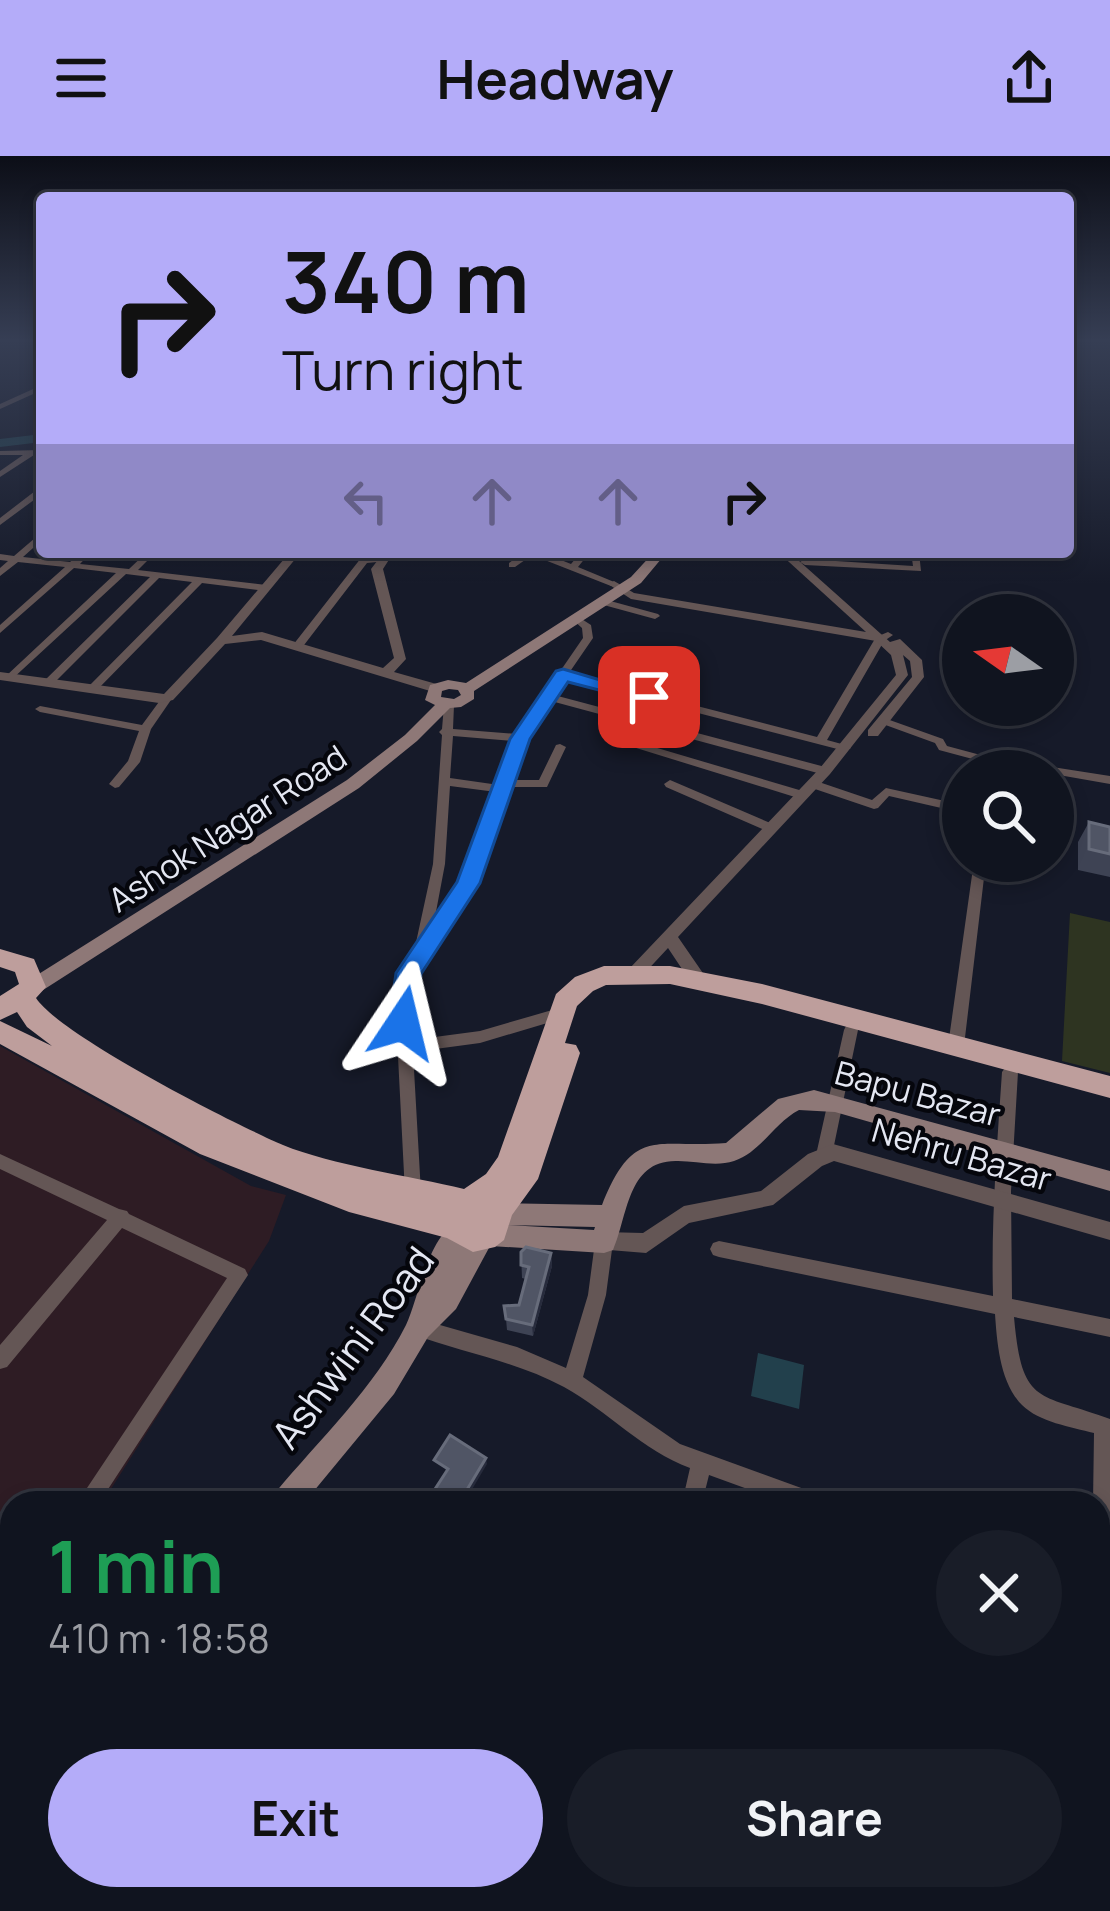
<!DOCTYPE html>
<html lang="en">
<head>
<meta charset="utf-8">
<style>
	:root { --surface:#10141f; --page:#191d28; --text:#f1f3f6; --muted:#9c9ea4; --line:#30333d; --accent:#b4acf9 }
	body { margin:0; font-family:Manrope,sans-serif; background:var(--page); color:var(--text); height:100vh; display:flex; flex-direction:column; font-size:45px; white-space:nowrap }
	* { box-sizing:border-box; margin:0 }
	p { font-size:39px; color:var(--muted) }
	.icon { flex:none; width:66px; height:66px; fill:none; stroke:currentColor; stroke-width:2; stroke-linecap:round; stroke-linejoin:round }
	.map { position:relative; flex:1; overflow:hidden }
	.drawer { position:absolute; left:0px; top:1335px; width:1110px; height:420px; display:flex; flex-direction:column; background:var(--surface); border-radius:36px 36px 0 0; box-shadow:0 6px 18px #0003,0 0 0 3px var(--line) }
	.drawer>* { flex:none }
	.hud { position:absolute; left:36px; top:36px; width:1038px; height:366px; border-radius:12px; box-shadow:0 6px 18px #0003,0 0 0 3px var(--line); background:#b4acf9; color:#111; overflow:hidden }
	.needle { width:78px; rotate:284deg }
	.buttons { position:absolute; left:942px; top:438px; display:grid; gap:24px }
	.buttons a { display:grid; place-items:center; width:132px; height:132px; border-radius:50%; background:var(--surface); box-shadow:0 6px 18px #0003,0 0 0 3px var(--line); font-size:60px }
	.pin { position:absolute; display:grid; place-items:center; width:102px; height:102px; color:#fff; margin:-51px; border-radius:24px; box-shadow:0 6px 18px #0006 }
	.me { position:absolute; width:132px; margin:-66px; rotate:10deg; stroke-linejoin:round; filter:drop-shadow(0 0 9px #0008) }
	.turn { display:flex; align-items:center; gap:42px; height:252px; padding:0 48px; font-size:54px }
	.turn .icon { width:156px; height:156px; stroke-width:2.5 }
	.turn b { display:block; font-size:84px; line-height:102px }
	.lanes { display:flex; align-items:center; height:114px; padding:0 48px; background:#0003; justify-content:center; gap:60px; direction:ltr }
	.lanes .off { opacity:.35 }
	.round { display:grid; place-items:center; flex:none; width:126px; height:126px; border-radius:63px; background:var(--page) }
	.overview { display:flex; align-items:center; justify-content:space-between; height:204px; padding:0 48px }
	h1 { font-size:72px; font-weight:700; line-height:90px; color:#1e9e55 }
	.action { display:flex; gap:24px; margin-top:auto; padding:24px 48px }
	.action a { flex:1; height:138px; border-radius:72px; background:var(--accent); color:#111; font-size:48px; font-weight:700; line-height:138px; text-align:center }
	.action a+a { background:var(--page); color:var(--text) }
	header { display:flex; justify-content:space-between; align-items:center; height:156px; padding:0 48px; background:var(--accent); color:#111; font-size:54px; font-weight:700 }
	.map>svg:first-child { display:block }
	.industrial { fill:#2e1c24 }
	.green { fill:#2e3421 }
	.water { fill:#22404c }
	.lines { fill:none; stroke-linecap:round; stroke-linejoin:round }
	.river { fill:#22404c; fill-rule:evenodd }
	.minor { fill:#645655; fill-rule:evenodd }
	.tertiary { fill:#645655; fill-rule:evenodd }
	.secondary { fill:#8e7877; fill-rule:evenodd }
	.trunk { fill:#be9e9c; fill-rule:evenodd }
	.wall { fill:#3e4354 }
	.shaded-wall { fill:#272b3c }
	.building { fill:#505565; stroke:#676c7b; stroke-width:3 }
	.route { fill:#1a73e8; stroke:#114b97; stroke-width:3 }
	.labels { text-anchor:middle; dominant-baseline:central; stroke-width:9; stroke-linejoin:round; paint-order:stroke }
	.street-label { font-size:33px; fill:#e4e7f2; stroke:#05060c }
	.near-street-label { font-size:39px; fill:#e4e7f2; stroke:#05060c }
</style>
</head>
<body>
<header><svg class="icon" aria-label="menu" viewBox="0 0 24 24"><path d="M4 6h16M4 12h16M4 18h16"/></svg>Headway<svg class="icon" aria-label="share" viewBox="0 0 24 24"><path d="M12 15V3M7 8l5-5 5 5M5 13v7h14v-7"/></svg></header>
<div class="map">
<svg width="1110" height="1755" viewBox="0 0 1110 1755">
	<rect width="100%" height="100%" fill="#161a29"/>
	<path class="industrial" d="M 0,890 L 251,1030 L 286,1039 L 269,1085 L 102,1347 L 12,1347 L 12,1489 L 0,1507 Z"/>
	<path class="green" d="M 1070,757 L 1110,766 L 1110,917 L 1062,905 Z
		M 12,1600 L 12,1743 L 114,1743 L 109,1755 L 0,1755 L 0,1604 Z"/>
	<path class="water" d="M 758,1197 L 804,1209 L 799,1253 L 751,1240 Z"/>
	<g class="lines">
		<path class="river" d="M 42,278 L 42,286 L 0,291 L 0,283 Z"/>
		<path class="minor" d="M 42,229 L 42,234 L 0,253 L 0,248 Z
			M 42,294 L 42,298 L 34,299 L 0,321 L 0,315 L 23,299 L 0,299 L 0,295 Z
			M 39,332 L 42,332 L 42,338 L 0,369 L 0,362 Z
			M 42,376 L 42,384 L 23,401 L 70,406 L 82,396 L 91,396 L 80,408 L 129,413 L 147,396 L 156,396 L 138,414 L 266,429 L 271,432 L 266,435 L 202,427 L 95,536 L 87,536 L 87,532 L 192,426 L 159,422 L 51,530 L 43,530 L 43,526 L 150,421 L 126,418 L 10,525 L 6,524 L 6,520 L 116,417 L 74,412 L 0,477 L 0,469 L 65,411 L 18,406 L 0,420 L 0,412 L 8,405 L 0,404 L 0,398 L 14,400 Z
			M 245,396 L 272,396 L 297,401 L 292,404 L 249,399 Z
			M 524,396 L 541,396 L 571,408 L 581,396 L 590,396 L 578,411 L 619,428 L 611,430 L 532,399 L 515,411 L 509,411 L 509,407 Z
			M 911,396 L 919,396 L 921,415 L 805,409 L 800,406 L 805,403 L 913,410 Z
			M 384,400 L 387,401 L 387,405 L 367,407 L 301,493 L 293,493 L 293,489 L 361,402 Z
			M 603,443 L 658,458 L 660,460 L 655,463 L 600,448 L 600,444 Z
			M 577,460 L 591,469 L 593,482 L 569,517 L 817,581 L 876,481 L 888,476 L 893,479 L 884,485 L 827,584 L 849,590 L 851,592 L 845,595 L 566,523 L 554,539 L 829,612 L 831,615 L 825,619 L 551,545 L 526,582 L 512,624 L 539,624 L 556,589 L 560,588 L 566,591 L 547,631 L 510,631 L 486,704 L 429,792 L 409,842 L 412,884 L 480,875 L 559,852 L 566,858 L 564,862 L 480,887 L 413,896 L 421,1037 L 419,1042 L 413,1044 L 407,1042 L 405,1037 L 395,842 L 415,791 L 433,708 L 442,579 L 439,576 L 442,573 L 444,549 L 449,546 L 454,549 L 453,573 L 517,578 L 583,482 L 582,472 L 572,463 ZM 453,580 L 513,585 L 499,629 L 450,622 ZM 450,630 L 496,636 L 474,704 L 435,761 L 445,708 Z
			M 168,538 L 173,541 L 151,573 L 140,606 L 119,631 L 115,632 L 109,628 L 128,605 L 139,575 L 40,556 L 35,553 L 40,550 L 142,569 L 164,539 Z
			M 884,562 L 943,583 L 947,590 L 988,601 L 1110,620 L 1110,628 L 1053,618 L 1053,615 L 1033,615 L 993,608 L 997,615 L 985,615 L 980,605 L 939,594 L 935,587 L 880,567 L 878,565 Z
			M 637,586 L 806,636 L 808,639 L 802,643 L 798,642 L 633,591 L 633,587 Z
			M 670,624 L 775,669 L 777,672 L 771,676 L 767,675 L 666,631 L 664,628 Z
			M 813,624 L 872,644 L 886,632 L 963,649 L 963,657 L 889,640 L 878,652 L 874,653 L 809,631 L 809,625 Z
			M 974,705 L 986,705 L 964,890 L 961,894 L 951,894 L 948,890 Z
			M 851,868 L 856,870 L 858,874 L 832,999 L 830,1004 L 824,1006 L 818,1004 L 816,999 L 844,874 L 846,870 Z
			M 1010,910 L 1015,912 L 1018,916 L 1011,1035 L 1012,1143 L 1110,1163 L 1110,1181 L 1014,1161 C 1022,1251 1038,1236 1110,1263 L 1110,1531 L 1102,1535 L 1098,1533 L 1098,1347 L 1093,1347 L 1094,1277 C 1071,1271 1039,1266 1022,1249 C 1000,1227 997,1187 995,1158 L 719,1101 L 713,1099 L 710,1093 L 713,1087 L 719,1085 L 993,1140 C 991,1065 997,990 1002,916 L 1005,912 Z
			M 0,998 L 119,1053 L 127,1055 L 129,1058 L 245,1113 L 248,1119 L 99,1347 L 77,1347 L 227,1122 L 122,1072 L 7,1211 L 0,1213 L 0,1189 L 107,1064 L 0,1013 Z
			M 604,1078 L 610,1080 L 613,1086 L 606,1139 L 583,1221 L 680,1288 L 815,1337 L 822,1340 L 825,1347 L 786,1347 L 709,1319 L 702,1347 L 682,1347 L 690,1312 C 643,1295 608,1255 564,1231 C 516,1205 463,1197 412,1178 L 410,1172 L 412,1166 L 419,1163 L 517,1191 L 566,1212 L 588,1139 L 595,1086 L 598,1080 Z
			M 12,1449 L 12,1473 L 0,1479 L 0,1455 Z
			M 1098,1534 C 1110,1541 1110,1560 1110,1577 C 1093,1570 1098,1551 1098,1534 Z
			M 191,1743 L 217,1743 L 212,1755 L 186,1755 Z
			M 575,1743 L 601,1743 L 598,1755 L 572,1755 Z
			M 682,1743 L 708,1743 L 707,1755 L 681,1755 Z
			M 951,1743 L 977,1743 L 978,1755 L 952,1755 Z"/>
		<path class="tertiary" d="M 27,183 L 42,183 L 42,187 L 27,185 Z
			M 290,396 L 301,396 L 232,480 L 262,476 L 383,512 L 394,502 L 371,413 L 384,396 L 394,396 L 383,413 L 406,503 L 394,516 L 440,529 L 440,535 L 430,535 L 261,484 L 225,488 L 173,544 L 159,547 L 0,524 L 0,516 L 164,538 L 217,482 Z
			M 778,396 L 789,396 L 890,486 L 900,483 L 922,504 L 924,521 L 878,580 L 868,580 L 868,574 L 912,521 L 910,505 L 903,499 L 908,519 L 830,618 L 678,781 L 707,823 L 704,828 L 692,828 L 668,792 L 641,821 L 629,821 L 626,817 L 629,813 L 820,612 L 896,519 L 891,499 L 876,485 L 631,443 L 608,428 L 614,425 L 634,437 L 866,476 Z
			M 833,988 L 1110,1066 L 1110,1084 L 834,1005 L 822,1010 L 773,1049 L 689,1067 L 646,1097 L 597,1093 L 593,1086 L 597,1079 L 604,1076 L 643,1077 L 684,1050 L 761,1035 L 808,998 Z"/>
		<path class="secondary" d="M 654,396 L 667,396 L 641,427 L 474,535 L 474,543 L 461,551 L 450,552 L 417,585 L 359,632 L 40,836 L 26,836 L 23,831 L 26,826 L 347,624 L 405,579 L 435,549 L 425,544 L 430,529 L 448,524 L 466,527 L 631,421 ZM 449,533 L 458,534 L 461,539 L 454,543 L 441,541 L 442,535 Z
			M 814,934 L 1110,1015 L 1110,1035 L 835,956 L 799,954 C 774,967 761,996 734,1005 C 716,1011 696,1005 678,1005 C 627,1003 628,1060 613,1094 L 604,1097 L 490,1090 L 456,1153 L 428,1181 L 394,1238 L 304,1347 L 270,1347 L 275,1337 C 319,1284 375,1231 406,1169 C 419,1142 428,1077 460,1065 L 469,1068 L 472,1075 L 496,1068 L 488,1066 L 485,1058 L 488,1050 L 497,1047 L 602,1049 C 634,968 657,993 726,987 L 778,943 ZM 507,1069 L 595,1071 L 594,1074 Z
			M 99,1743 L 135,1743 L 130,1755 L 94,1755 Z"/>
		<path class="trunk" d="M 0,793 L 34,803 L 46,831 L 36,842 C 61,880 234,968 283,989 C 331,1009 411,1020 464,1033 L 486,1018 L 498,1001 L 556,838 L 575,821 L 604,810 L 670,810 L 762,828 L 1110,920 L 1110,942 L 762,848 L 670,828 L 606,829 L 593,835 L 577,850 L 565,887 L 576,889 L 580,897 L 538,1023 L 512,1059 L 504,1084 L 495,1091 L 473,1096 L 447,1082 L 349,1056 L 200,998 L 0,888 L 0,865 L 52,890 L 27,871 L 17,856 L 0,864 L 0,840 L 19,828 L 15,816 L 0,811 Z"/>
	</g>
	<path class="wall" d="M 1089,666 L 1110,671 L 1110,721 L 1078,714 L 1078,686 Z
		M 521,1096 L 551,1097 L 552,1110 L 533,1180 L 507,1174 L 506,1163 L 519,1149 L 526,1123 L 522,1122 Z"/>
	<path class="shaded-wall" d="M 551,1097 L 552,1110 L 533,1180 L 532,1169 Z
		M 486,1302 L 487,1308 L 464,1347 L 459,1347 Z"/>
	<path class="building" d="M 1089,666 L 1110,671 L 1110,698 L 1089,693 Z
		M 526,1091 L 551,1097 L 532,1169 L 506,1163 L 504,1150 L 519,1149 L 529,1111 L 521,1109 L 521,1096 Z
		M 450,1279 L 486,1302 L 459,1347 L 426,1347 L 448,1313 L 434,1304 Z"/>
	<linearGradient id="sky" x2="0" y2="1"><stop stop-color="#0c0e17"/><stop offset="0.43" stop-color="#363e54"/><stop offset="1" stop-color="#363e54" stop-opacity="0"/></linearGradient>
	<rect width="1110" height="428" fill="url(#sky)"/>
	<path class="route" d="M 563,513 L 658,541 L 649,547 L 568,526 L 530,583 L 480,727 L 421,818 L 412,874 L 393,874 L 389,867 L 396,817 L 457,726 L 510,583 L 556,515 Z"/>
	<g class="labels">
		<g class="street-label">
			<text transform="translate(227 672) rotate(-33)">Ashok Nagar Road</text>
			<text transform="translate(918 937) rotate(15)">Bapu Bazar</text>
			<text transform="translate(962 998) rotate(16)">Nehru Bazar</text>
		</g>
		<g class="near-street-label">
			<text transform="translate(352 1191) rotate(-53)">Ashwini Road</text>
		</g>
	</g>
</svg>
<div class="buttons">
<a><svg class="needle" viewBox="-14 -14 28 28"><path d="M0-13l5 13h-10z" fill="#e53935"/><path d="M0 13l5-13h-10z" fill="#9c9ea4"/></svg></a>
<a><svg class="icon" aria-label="search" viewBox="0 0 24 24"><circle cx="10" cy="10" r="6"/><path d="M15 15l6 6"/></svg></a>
</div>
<div class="pin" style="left:649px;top:541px;background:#d93025"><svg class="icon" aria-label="arrive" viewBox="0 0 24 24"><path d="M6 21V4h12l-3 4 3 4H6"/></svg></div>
<svg class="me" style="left:403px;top:867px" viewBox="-20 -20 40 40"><path d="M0-17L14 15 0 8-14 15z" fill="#1a73e8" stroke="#fff" stroke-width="4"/></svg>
<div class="hud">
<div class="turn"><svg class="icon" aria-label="right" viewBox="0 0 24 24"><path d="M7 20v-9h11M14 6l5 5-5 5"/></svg><div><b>340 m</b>Turn right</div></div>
<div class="lanes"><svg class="icon off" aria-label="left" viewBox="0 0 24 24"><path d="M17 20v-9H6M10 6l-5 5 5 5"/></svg><svg class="icon off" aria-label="ahead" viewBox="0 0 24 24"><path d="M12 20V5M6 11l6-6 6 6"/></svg><svg class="icon off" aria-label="ahead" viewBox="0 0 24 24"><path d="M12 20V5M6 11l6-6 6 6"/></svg><svg class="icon" aria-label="right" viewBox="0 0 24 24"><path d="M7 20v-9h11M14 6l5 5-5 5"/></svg></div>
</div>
<section class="drawer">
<div class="overview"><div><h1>1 min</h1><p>410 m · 18:58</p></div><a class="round"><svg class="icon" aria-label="close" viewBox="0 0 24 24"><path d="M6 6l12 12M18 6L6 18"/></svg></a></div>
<div class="action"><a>Exit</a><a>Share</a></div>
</section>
</div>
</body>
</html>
